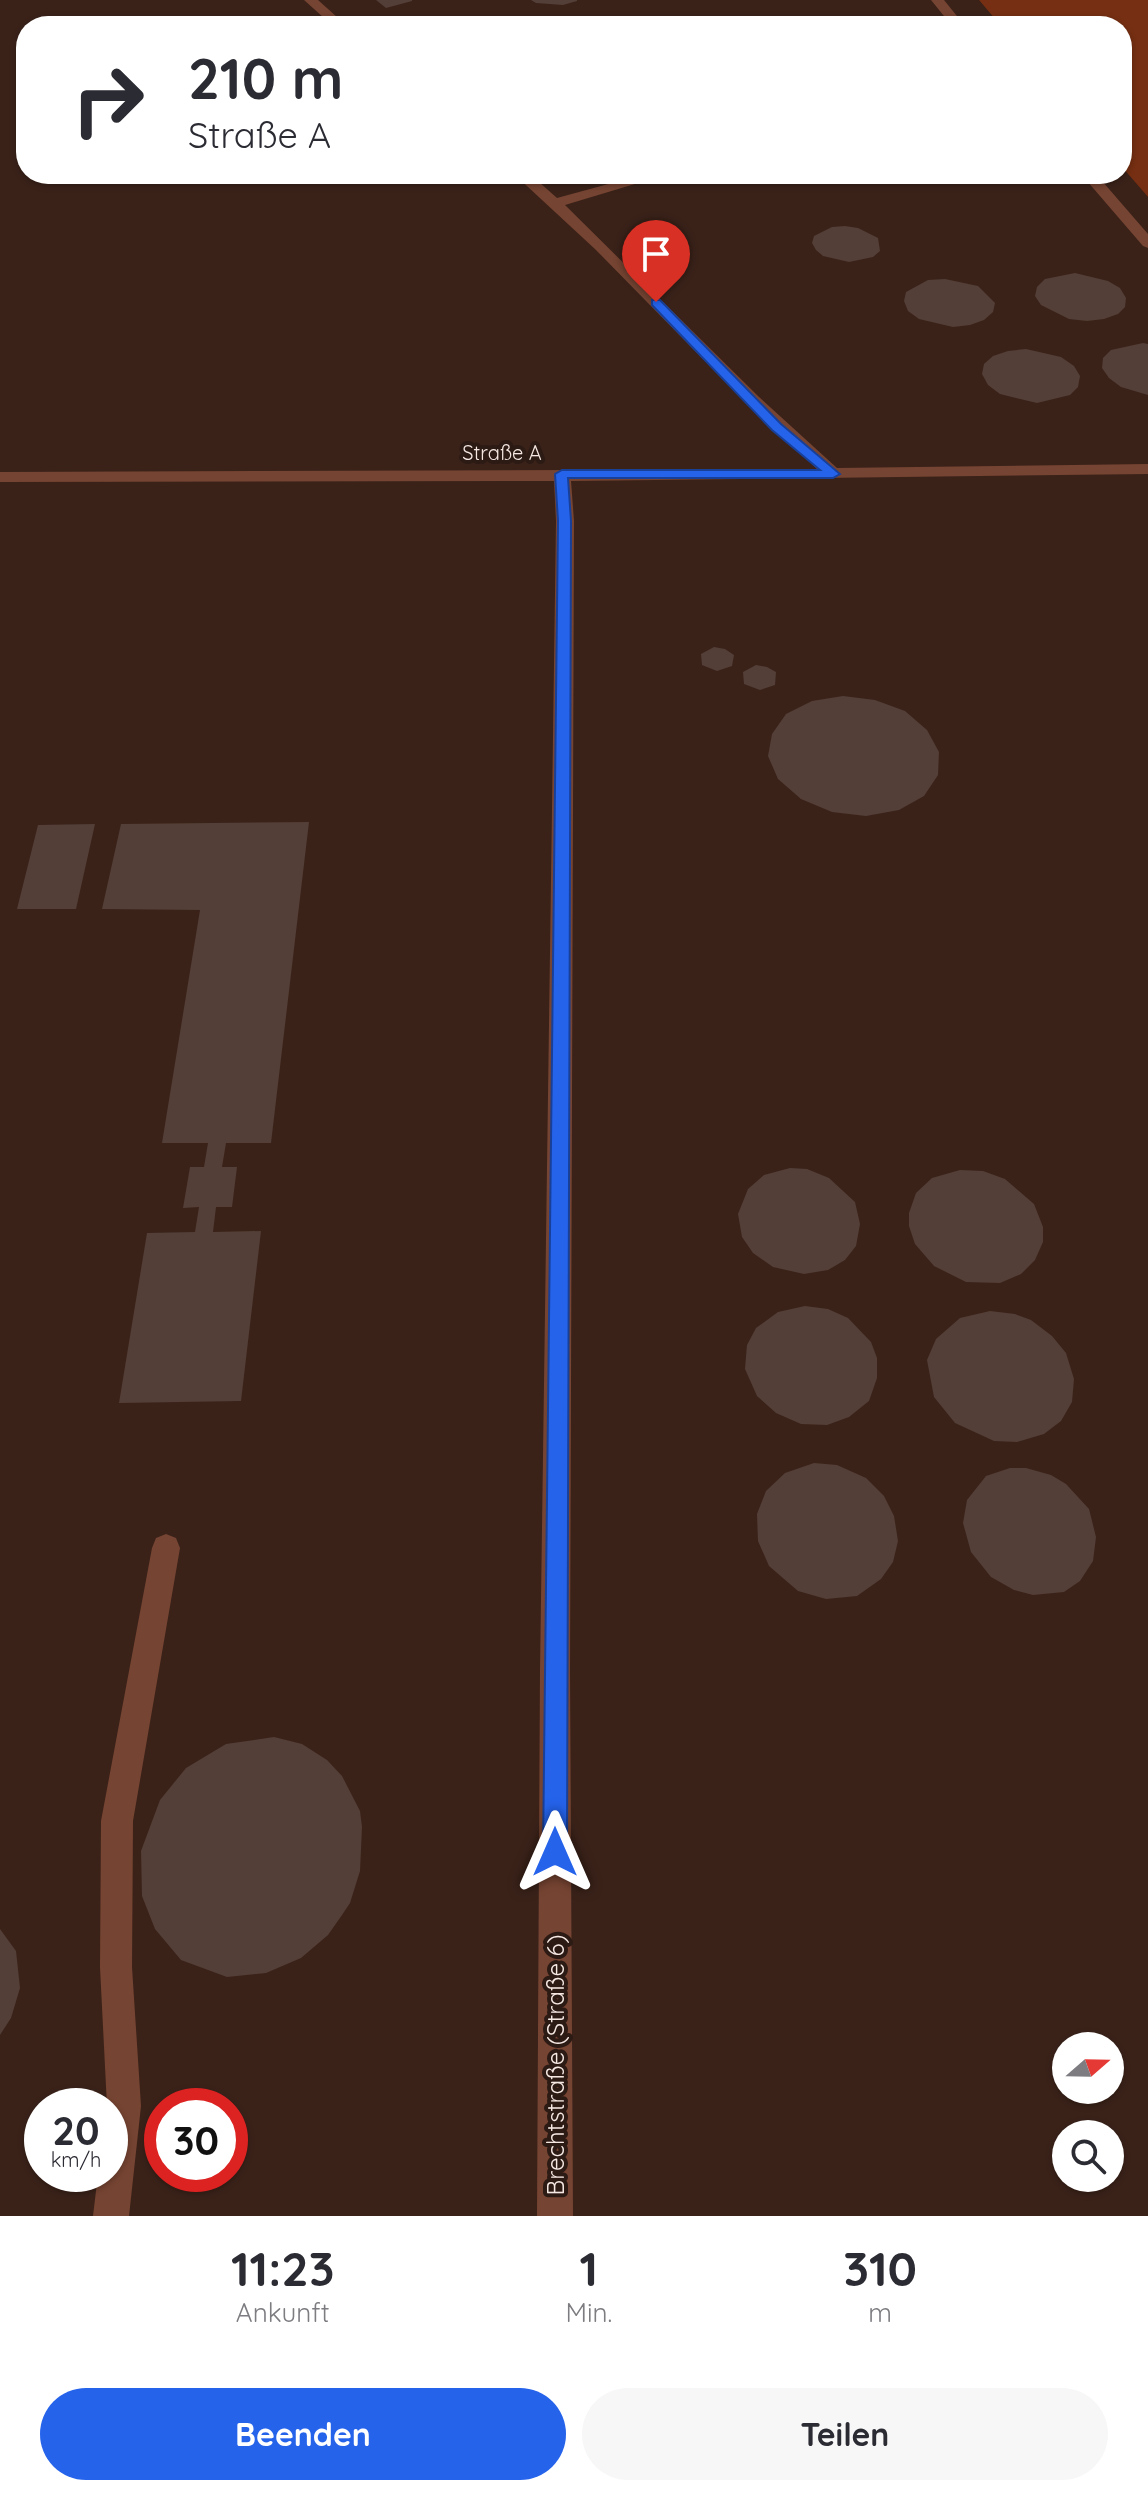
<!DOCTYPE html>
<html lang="de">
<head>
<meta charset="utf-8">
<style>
	:root { --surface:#fff; --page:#f7f7f7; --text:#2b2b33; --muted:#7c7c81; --accent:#2563eb }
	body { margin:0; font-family:Quicksand,sans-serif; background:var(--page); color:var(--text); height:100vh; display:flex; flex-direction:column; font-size:30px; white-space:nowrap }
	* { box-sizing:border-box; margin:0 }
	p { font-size:26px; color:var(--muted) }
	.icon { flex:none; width:44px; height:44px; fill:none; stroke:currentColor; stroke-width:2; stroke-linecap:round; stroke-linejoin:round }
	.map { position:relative; height:2216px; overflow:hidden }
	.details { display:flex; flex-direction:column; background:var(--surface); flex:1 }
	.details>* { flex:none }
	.banner { position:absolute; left:16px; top:16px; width:1116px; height:168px; border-radius:32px; box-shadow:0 2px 6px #0004; background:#fff; color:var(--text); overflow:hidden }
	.needle { width:52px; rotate:70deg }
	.tools { position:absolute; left:1052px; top:2032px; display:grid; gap:16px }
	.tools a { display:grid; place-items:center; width:72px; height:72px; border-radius:50%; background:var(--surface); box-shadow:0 2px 6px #0004; font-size:40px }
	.speed { position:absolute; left:24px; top:2088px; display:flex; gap:16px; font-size:40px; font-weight:700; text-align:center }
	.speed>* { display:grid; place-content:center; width:104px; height:104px; border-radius:50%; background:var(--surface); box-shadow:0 2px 6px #0004; line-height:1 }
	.speed small { font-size:20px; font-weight:400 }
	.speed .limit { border:12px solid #d22; background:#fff; color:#111 }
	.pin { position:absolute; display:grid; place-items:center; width:68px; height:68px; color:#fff; margin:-82px -34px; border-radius:50% 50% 50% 0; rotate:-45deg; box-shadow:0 0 8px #0007 }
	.pin .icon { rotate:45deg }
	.me { position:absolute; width:88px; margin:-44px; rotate:0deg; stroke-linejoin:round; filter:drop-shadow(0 0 6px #0008) }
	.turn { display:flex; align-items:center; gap:28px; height:168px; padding:0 40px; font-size:36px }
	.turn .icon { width:104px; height:104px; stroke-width:2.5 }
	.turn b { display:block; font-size:56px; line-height:68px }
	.eta { display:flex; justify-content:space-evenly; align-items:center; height:136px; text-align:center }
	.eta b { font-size:48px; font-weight:800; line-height:56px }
	.cta { display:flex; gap:16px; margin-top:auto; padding:16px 40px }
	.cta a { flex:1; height:92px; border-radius:48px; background:var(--accent); color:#fff; font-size:32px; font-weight:800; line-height:92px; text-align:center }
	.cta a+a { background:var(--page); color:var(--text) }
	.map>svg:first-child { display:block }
	.built { fill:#3a2219; fill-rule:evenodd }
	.forest { fill:#762f12 }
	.building { fill:#533f37 }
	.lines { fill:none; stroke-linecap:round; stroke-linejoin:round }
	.minor { fill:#764432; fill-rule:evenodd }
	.route { fill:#2563eb; stroke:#184099; stroke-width:2 }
	.labels { text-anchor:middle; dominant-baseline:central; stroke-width:8; stroke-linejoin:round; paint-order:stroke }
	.far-street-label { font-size:20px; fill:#f6e9e4; stroke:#2c1a14 }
	.street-label { font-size:24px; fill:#f6e9e4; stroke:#2c1a14 }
</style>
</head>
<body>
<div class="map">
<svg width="1148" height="2216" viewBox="0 0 1148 2216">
	<rect width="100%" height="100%" fill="#2c1a14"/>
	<path class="built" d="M 0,0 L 979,0 L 1001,26 L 26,26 L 26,174 L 1122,174 L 1122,167 L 1148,197 L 1148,2216 L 0,2216 ZM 1066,2046 L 1110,2046 L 1110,2090 L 1066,2090 ZM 42,2106 L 110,2106 L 110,2174 L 42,2174 ZM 162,2106 L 230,2106 L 230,2174 L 162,2174 ZM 1066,2134 L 1110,2134 L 1110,2178 L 1066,2178 Z"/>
	<path class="forest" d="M 979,0 L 1148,0 L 1148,197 L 1122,167 L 1122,26 L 1001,26 Z"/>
	<path class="building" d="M 376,0 L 412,0 L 412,1 L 386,8 Z
		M 531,0 L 577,0 L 577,1 L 563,5 L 536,3 Z
		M 616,21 L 634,21 L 663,25 L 596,26 Z
		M 845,226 L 858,228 L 878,238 L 880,251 L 873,257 L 849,262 L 823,256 L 816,250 L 812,243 L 814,236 L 832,227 Z
		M 1075,273 L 1108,281 L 1120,288 L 1126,298 L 1125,307 L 1118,314 L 1104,319 L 1087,321 L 1069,319 L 1041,305 L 1035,296 L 1037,287 L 1045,279 Z
		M 945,279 L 978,286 L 995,303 L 993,312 L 984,320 L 970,325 L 953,327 L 919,319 L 908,311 L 904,301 L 906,292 L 928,280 Z
		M 1143,343 L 1148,344 L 1148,395 L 1121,387 L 1109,378 L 1102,368 L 1103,358 L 1111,350 Z
		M 1026,349 L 1061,357 L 1074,366 L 1080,376 L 1078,387 L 1070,395 L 1037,403 L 1000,394 L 988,385 L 982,374 L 984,364 L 993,356 L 1008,351 Z
		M 714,647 L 725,649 L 734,655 L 732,666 L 717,671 L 702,665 L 701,654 Z
		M 756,665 L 767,667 L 776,672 L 775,685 L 760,690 L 744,684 L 743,672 Z
		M 843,696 L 875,700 L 905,711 L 927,730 L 939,752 L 938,775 L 924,796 L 899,810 L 866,816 L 832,812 L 801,799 L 778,779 L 768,756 L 772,734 L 786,714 L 812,701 Z
		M 309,822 L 271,1143 L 226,1143 L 222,1167 L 237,1167 L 232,1207 L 216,1207 L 213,1232 L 261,1231 L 241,1401 L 119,1403 L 147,1233 L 195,1232 L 199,1207 L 183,1208 L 190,1167 L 204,1167 L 208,1143 L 162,1143 L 200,910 L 102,909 L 121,824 Z
		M 95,824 L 76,909 L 17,909 L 38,825 Z
		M 790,1168 L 807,1169 L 829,1178 L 855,1202 L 860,1224 L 856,1246 L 845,1260 L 828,1270 L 804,1274 L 773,1267 L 753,1253 L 742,1237 L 738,1214 L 748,1189 L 764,1175 Z
		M 960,1170 L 983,1171 L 1005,1179 L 1034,1204 L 1043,1227 L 1043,1242 L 1035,1260 L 1021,1274 L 1000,1283 L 966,1282 L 934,1266 L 915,1244 L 909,1226 L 909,1213 L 916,1193 L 932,1178 Z
		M 805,1306 L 828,1309 L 848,1318 L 871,1342 L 877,1358 L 877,1378 L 869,1401 L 849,1417 L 827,1425 L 801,1424 L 776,1413 L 757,1396 L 745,1369 L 747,1345 L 756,1328 L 778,1312 Z
		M 990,1311 L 1015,1314 L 1031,1320 L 1052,1336 L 1066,1353 L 1074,1379 L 1072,1402 L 1061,1421 L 1044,1434 L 1017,1442 L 994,1441 L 955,1423 L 934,1397 L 927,1360 L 936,1339 L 960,1318 Z
		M 814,1463 L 837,1465 L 866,1478 L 884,1496 L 894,1516 L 898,1541 L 893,1562 L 881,1579 L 857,1596 L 826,1599 L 798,1591 L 769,1566 L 758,1541 L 757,1514 L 766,1491 L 785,1473 Z
		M 1010,1468 L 1026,1468 L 1051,1475 L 1066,1484 L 1089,1509 L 1096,1537 L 1093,1561 L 1080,1581 L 1064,1592 L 1033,1595 L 1014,1590 L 991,1577 L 971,1552 L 963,1523 L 967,1500 L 986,1476 Z
		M 274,1737 L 302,1744 L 327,1760 L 342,1776 L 360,1811 L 362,1827 L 360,1871 L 350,1903 L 342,1915 L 328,1935 L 301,1958 L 266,1973 L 227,1977 L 181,1960 L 155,1929 L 142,1896 L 141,1851 L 160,1800 L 186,1768 L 226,1744 Z
		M 0,1929 L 16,1951 L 20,1988 L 11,2018 L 0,2035 Z"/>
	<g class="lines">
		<path class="minor" d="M 304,0 L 318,0 L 347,26 L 333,26 Z
			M 931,0 L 944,0 L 965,26 L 952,26 Z
			M 514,174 L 530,174 L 557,198 L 645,174 L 668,174 L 565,205 L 759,397 L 837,468 L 1148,464 L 1148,474 L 571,481 L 574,521 L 570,1671 L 573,2216 L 537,2216 L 540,1671 L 556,521 L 554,481 L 0,482 L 0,472 L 817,469 L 747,404 L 596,250 Z
			M 1081,174 L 1096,174 L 1148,234 L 1148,248 L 1143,246 Z
			M 166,1534 L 176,1538 L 180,1548 L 133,1821 L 132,1967 L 141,2106 L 129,2216 L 93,2216 L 98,2174 L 110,2174 L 110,2106 L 107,2106 L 100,1967 L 101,1821 L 152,1548 L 156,1538 Z"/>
	</g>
	<path class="route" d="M 652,300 L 660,300 L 781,424 L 840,474 L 833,478 L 568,478 L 571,521 L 567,1852 L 563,1861 L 555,1864 L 546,1861 L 543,1852 L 558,521 L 555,474 L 562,470 L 820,470 L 772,430 L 652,305 Z"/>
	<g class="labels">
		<g class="far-street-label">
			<text x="502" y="452">Straße A</text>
		</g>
		<g class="street-label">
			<text transform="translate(555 2065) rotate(-90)">Brechtstraße (Straße 6)</text>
		</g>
	</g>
</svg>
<div class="tools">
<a><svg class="needle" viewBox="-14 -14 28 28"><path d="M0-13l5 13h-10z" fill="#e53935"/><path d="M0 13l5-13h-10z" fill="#7c7c81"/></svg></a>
<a><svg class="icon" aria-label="search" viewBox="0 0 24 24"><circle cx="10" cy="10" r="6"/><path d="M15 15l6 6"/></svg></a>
</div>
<div class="speed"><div>20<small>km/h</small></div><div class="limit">30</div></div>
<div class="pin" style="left:656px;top:302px;background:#d93025"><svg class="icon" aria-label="arrive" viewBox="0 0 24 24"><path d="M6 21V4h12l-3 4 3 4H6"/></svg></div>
<svg class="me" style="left:555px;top:1852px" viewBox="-20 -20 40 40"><path d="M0-17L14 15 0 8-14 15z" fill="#2563eb" stroke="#fff" stroke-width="4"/></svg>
<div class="banner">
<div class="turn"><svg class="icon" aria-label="right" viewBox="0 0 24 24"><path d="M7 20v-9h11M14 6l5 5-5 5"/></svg><div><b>210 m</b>Straße A</div></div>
</div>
</div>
<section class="details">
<div class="eta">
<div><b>11:23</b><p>Ankunft</p></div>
<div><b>1</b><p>Min.</p></div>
<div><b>310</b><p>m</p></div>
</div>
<div class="cta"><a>Beenden</a><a>Teilen</a></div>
</section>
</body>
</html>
